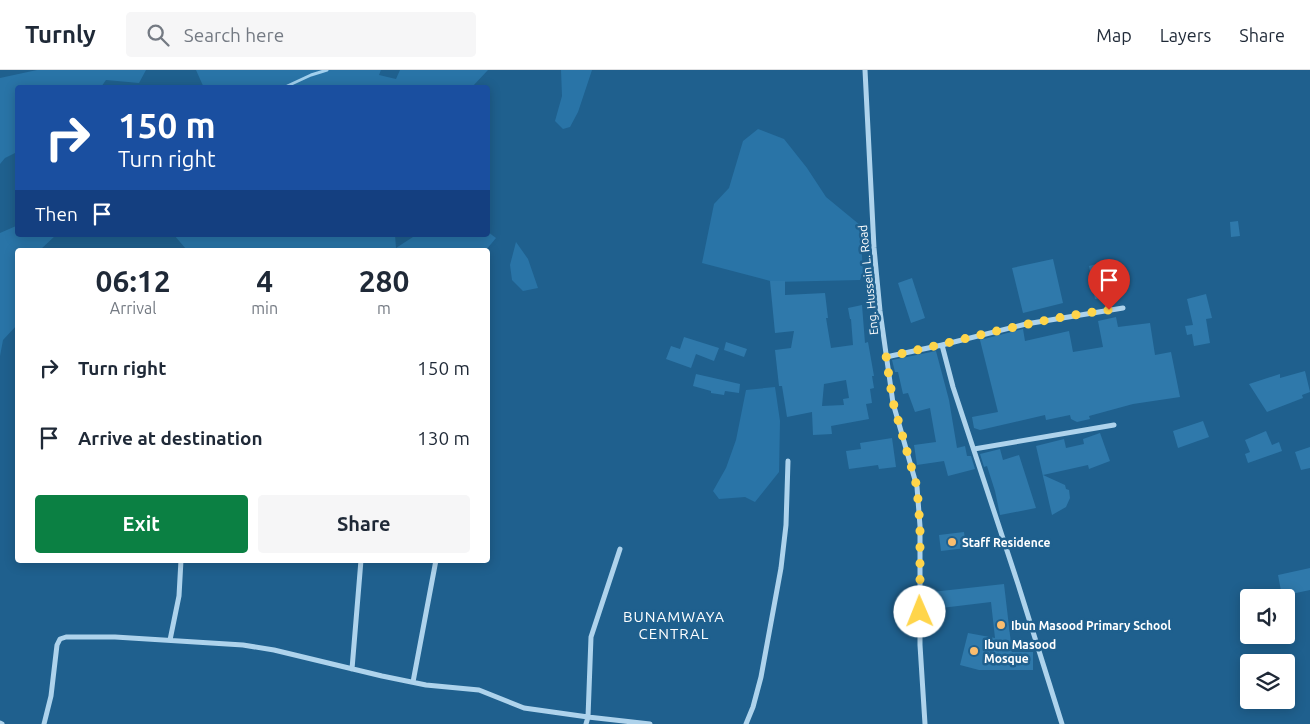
<!DOCTYPE html>
<html lang="en">
<head>
<meta charset="utf-8">
<style>
	:root { --surface:#fff; --page:#f6f6f7; --text:#1f2937; --muted:#747a83; --line:#e0e1e3; --accent:#0b8043 }
	body { margin:0; font-family:Ubuntu,sans-serif; background:var(--page); color:var(--text); height:100vh; display:flex; flex-direction:column; font-size:19px; white-space:nowrap }
	* { box-sizing:border-box; margin:0 }
	p { font-size:16px; color:var(--muted) }
	.icon { flex:none; width:28px; height:28px; fill:none; stroke:currentColor; stroke-width:2; stroke-linecap:round; stroke-linejoin:round }
	.map { position:relative; flex:1; overflow:hidden }
	.details { position:absolute; left:15px; top:178px; width:475px; height:315px; display:flex; flex-direction:column; background:var(--surface); border-radius:5px; box-shadow:0 2px 12px #0003 }
	.details>* { flex:none }
	.guide { position:absolute; left:15px; top:15px; width:475px; height:152px; border-radius:5px; box-shadow:0 2px 12px #0003; background:#1a4fa0; color:#fff; overflow:hidden }
	.controls { position:absolute; left:1240px; top:519px; display:grid; gap:10px }
	.controls a { display:grid; place-items:center; width:55px; height:55px; border-radius:5px; background:var(--surface); box-shadow:0 2px 12px #0003; font-size:25px }
	.pin { position:absolute; display:grid; place-items:center; width:42px; height:42px; color:#fff; margin:-51px -21px; border-radius:50% 50% 50% 0; rotate:-45deg; box-shadow:0 0 5px #0007 }
	.pin .icon { rotate:45deg }
	.me { position:absolute; width:55px; margin:-28px; rotate:359deg; stroke-linejoin:round; filter:drop-shadow(0 0 4px #0008) }
	.turn { display:flex; align-items:center; gap:18px; height:105px; padding:0 20px; font-size:22px }
	.turn .icon { width:65px; height:65px; stroke-width:2.5 }
	.turn b { display:block; font-size:35px; line-height:42px }
	.then { display:flex; align-items:center; height:48px; padding:0 20px; background:#0003; gap:10px; font-size:19px }
	.eta { display:flex; justify-content:space-evenly; align-items:center; height:85px; text-align:center }
	.eta b { font-size:30px; font-weight:600; line-height:35px }
	.cta { display:flex; gap:10px; margin-top:auto; padding:10px 20px }
	.cta a { flex:1; height:58px; border-radius:5px; background:var(--accent); color:#fff; font-size:20px; font-weight:600; line-height:58px; text-align:center }
	.cta a+a { background:var(--page); color:var(--text) }
	ul { padding:0; list-style:none }
	li { display:flex; align-items:center; gap:15px; height:70px; padding:0 20px }
	li div { flex:1 }
	li b { display:block; font-size:19px }
	li em { font-style:normal }
	header { display:flex; align-items:center; gap:30px; box-sizing:border-box; height:70px; padding:0 25px; background:var(--surface); border-bottom:1px solid var(--line) }
	header strong { font-size:24px }
	nav { display:flex; gap:28px; margin-inline-start:auto; font-size:18px }
	.search { width:350px; height:45px; background:var(--page); display:flex; align-items:center; gap:12px; box-sizing:border-box; padding:0 18px; border-radius:5px; color:var(--muted); font-size:19px }
	.map>svg:first-child { display:block }
	.green { fill:#2974a7 }
	.lines { fill:none; stroke-linecap:round; stroke-linejoin:round }
	.stream { stroke:#a1d0ee; stroke-width:3 }
	.building { fill:#2f79ab; fill-rule:evenodd }
	.minor { stroke:#aed3ec; stroke-width:5 }
	.route { stroke:#ffd54a; stroke-width:9; stroke-dasharray:0 16.2 }
	.poi-dot { fill:#fabd6e; stroke:#1f608e; stroke-width:2 }
	.labels { text-anchor:middle; dominant-baseline:central; stroke-width:5; stroke-linejoin:round; paint-order:stroke }
	.street-label { font-size:12px; fill:#fff; stroke:#1f608e }
	.poi-label { font-size:12px; font-weight:bold; fill:#fff; stroke:#1f608e; text-anchor:start }
	.quarter-label { font-size:15px; letter-spacing:1px; fill:#fff; stroke:#1f608e }
</style>
</head>
<body>
<header>
<strong>Turnly</strong>
<div class="search"><svg class="icon" aria-label="search" viewBox="0 0 24 24"><circle cx="10" cy="10" r="6"/><path d="M15 15l6 6"/></svg>Search here</div>
<nav><a>Map</a><a>Layers</a><a>Share</a></nav>
</header>
<div class="map">
<svg width="1310" height="654" viewBox="0 0 1310 654">
	<rect width="100%" height="100%" fill="#1f608e"/>
	<path class="green" d="M 37,0 L 146,0 L 139,13 L 106,10 L 101,17 L 18,18 L 17,82 L 5,88 L 0,94 L 0,8 Z
		M 196,0 L 381,0 L 379,5 L 396,9 L 400,0 L 488,0 L 472,17 L 204,18 Z
		M 561,0 L 592,0 L 578,42 L 570,57 L 563,59 L 555,51 L 562,26 Z
		M 758,59 L 784,69 L 807,98 L 826,127 L 860,155 L 863,202 L 860,210 L 774,212 L 702,193 L 714,134 L 729,118 L 743,71 Z
		M 17,152 L 18,165 L 56,165 L 40,180 L 18,180 L 17,255 L 3,270 L 0,286 L 0,163 L 16,156 Z
		M 488,162 L 496,168 L 486,180 L 189,180 L 186,179 L 174,165 L 395,165 L 396,178 L 416,165 L 488,165 Z
		M 516,172 L 528,189 L 538,218 L 523,221 L 512,210 L 510,195 Z
		M 775,317 L 780,351 L 779,402 L 755,432 L 745,427 L 719,429 L 713,421 L 726,398 L 736,370 L 746,320 Z"/>
	<g class="lines">
		<path class="stream" d="M 283,18 L 311,5 L 327,0"/>
	</g>
	<path class="building" d="M 1238,151 L 1240,166 L 1231,167 L 1230,152 Z
		M 1053,189 L 1063,233 L 1023,243 L 1012,198 Z
		M 1105,192 L 1112,226 L 1095,229 L 1089,196 Z
		M 912,208 L 925,248 L 911,253 L 898,213 Z
		M 770,211 L 785,211 L 785,225 L 825,223 L 828,248 L 826,248 L 831,278 L 853,275 L 851,249 L 850,249 L 848,238 L 862,235 L 865,273 L 868,272 L 874,306 L 872,306 L 874,318 L 870,319 L 872,333 L 866,334 L 869,349 L 831,356 L 832,364 L 813,365 L 812,342 L 787,347 L 782,316 L 779,316 L 775,280 L 791,278 L 794,261 L 775,263 ZM 846,310 L 849,328 L 843,329 L 844,335 L 822,336 L 824,314 Z
		M 1206,224 L 1212,248 L 1206,249 L 1210,273 L 1194,276 L 1192,264 L 1187,265 L 1185,256 L 1193,255 L 1187,229 Z
		M 1116,247 L 1118,257 L 1150,253 L 1155,285 L 1171,282 L 1180,327 L 1133,334 L 1089,346 L 1090,349 L 1077,352 L 1071,349 L 1070,345 L 1046,350 L 1045,345 L 980,360 L 974,358 L 972,347 L 998,342 L 980,270 L 1023,259 L 1025,271 L 1069,261 L 1073,282 L 1103,277 L 1098,251 Z
		M 684,267 L 719,278 L 714,291 L 696,284 L 691,298 L 666,289 L 671,276 L 680,279 Z
		M 726,272 L 747,279 L 744,287 L 724,280 Z
		M 936,281 L 949,330 L 957,378 L 965,376 L 967,386 L 971,386 L 975,399 L 948,406 L 944,391 L 917,395 L 914,375 L 936,372 L 930,338 L 915,342 L 908,323 L 903,324 L 898,302 L 895,302 L 892,290 Z
		M 1305,301 L 1310,322 L 1302,325 L 1303,328 L 1267,342 L 1249,314 L 1280,304 L 1280,308 Z
		M 696,304 L 740,314 L 739,323 L 725,321 L 724,325 L 711,323 L 711,321 L 693,316 Z
		M 1203,351 L 1209,367 L 1178,378 L 1173,361 Z
		M 1266,361 L 1272,375 L 1279,372 L 1282,381 L 1248,393 L 1245,384 L 1250,382 L 1245,370 Z
		M 1100,363 L 1110,391 L 1089,399 L 1088,395 L 1043,405 L 1065,415 L 1066,419 L 1069,420 L 1070,428 L 1066,437 L 1052,445 L 1036,376 L 1064,369 L 1066,378 L 1084,374 L 1083,369 Z
		M 892,368 L 896,397 L 879,399 L 878,395 L 849,399 L 846,381 L 861,379 L 860,373 Z
		M 1310,377 L 1310,398 L 1301,400 L 1295,382 Z
		M 1000,379 L 1003,390 L 1019,385 L 1036,438 L 1000,445 L 995,421 L 987,396 L 984,397 L 980,384 Z
		M 964,462 L 966,478 L 941,481 L 939,465 Z
		M 1310,498 L 1310,520 L 1282,526 L 1278,505 Z
		M 1004,514 L 1012,582 L 1033,582 L 1033,600 L 979,600 L 960,595 L 968,563 L 995,568 L 991,532 L 933,539 L 932,522 Z"/>
	<g class="lines">
		<path class="minor" d="M 865,0 L 874,178 L 880,241 L 893,333 L 917,417 L 920,456 L 920,575 L 925,654
			M 942,275 L 1026,254 L 1123,238
			M 886,287 L 942,275 L 953,317 L 1018,514 L 1062,654
			M 974,379 L 1114,355
			M 170,570 L 179,526 L 181,490
			M 352,599 L 361,490
			M 413,612 L 436,490
			M 0,653 L 2,654
			M 44,654 L 51,626 L 57,575 L 60,569 L 66,567 L 115,567 L 243,575 L 274,580 L 382,606 L 426,615 L 479,620 L 524,638 L 588,647 L 650,654
			M 586,654 L 588,647 L 591,567 L 620,479
			M 746,654 L 753,637 L 761,607 L 781,498 L 786,455 L 788,391"/>
	</g>
	<g class="lines">
		<path class="route" d="M 920,542 L 920,456 L 917,417 L 893,332 L 886,287 C 961,271 1034,249 1109,240"/>
	</g>
	<g class="poi-dot">
		<circle cx="952" cy="472" r="5"/>
		<circle cx="1001" cy="555" r="5"/>
		<circle cx="974" cy="581" r="5"/>
	</g>
	<g class="labels">
		<g class="street-label">
			<text transform="translate(868 210) rotate(-96)">Eng. Hussein L. Road</text>
		</g>
		<g class="poi-label">
			<text x="962" y="472">Staff Residence</text>
			<text x="1011" y="555">Ibun Masood Primary School</text>
			<text x="984" y="574">Ibun Masood<tspan x="984" dy="14">Mosque</tspan></text>
		</g>
		<g class="quarter-label">
			<text x="674" y="546">BUNAMWAYA<tspan x="674" dy="17">CENTRAL</tspan></text>
		</g>
	</g>
</svg>
<div class="controls">
<a><svg class="icon" aria-label="sound" viewBox="0 0 24 24"><path d="M4 9h4l5-4v14l-5-4H4zM17 9q2 3 0 6"/></svg></a>
<a><svg class="icon" aria-label="layers" viewBox="0 0 24 24"><path d="M12 4l9 5-9 5-9-5zM3 14l9 5 9-5"/></svg></a>
</div>
<div class="pin" style="left:1109px;top:240px;background:#d93025"><svg class="icon" aria-label="arrive" viewBox="0 0 24 24"><path d="M6 21V4h12l-3 4 3 4H6"/></svg></div>
<svg class="me" style="left:920px;top:542px" viewBox="-20 -20 40 40"><circle r="19" fill="#fff"/><path d="M0-13L10 11 0 6-10 11z" fill="#ffd54a"/></svg>
<div class="guide">
<div class="turn"><svg class="icon" aria-label="right" viewBox="0 0 24 24"><path d="M7 20v-9h11M14 6l5 5-5 5"/></svg><div><b>150 m</b>Turn right</div></div>
<div class="then">Then<svg class="icon" aria-label="arrive" viewBox="0 0 24 24"><path d="M6 21V4h12l-3 4 3 4H6"/></svg></div>
</div>
<section class="details">
<div class="eta">
<div><b>06:12</b><p>Arrival</p></div>
<div><b>4</b><p>min</p></div>
<div><b>280</b><p>m</p></div>
</div>
<ul>
<li><svg class="icon" aria-label="right" viewBox="0 0 24 24"><path d="M7 20v-9h11M14 6l5 5-5 5"/></svg><div><b>Turn right</b></div><em>150 m</em></li>
<li><svg class="icon" aria-label="arrive" viewBox="0 0 24 24"><path d="M6 21V4h12l-3 4 3 4H6"/></svg><div><b>Arrive at destination</b></div><em>130 m</em></li>
</ul>
<div class="cta"><a>Exit</a><a>Share</a></div>
</section>
</div>
</body>
</html>
